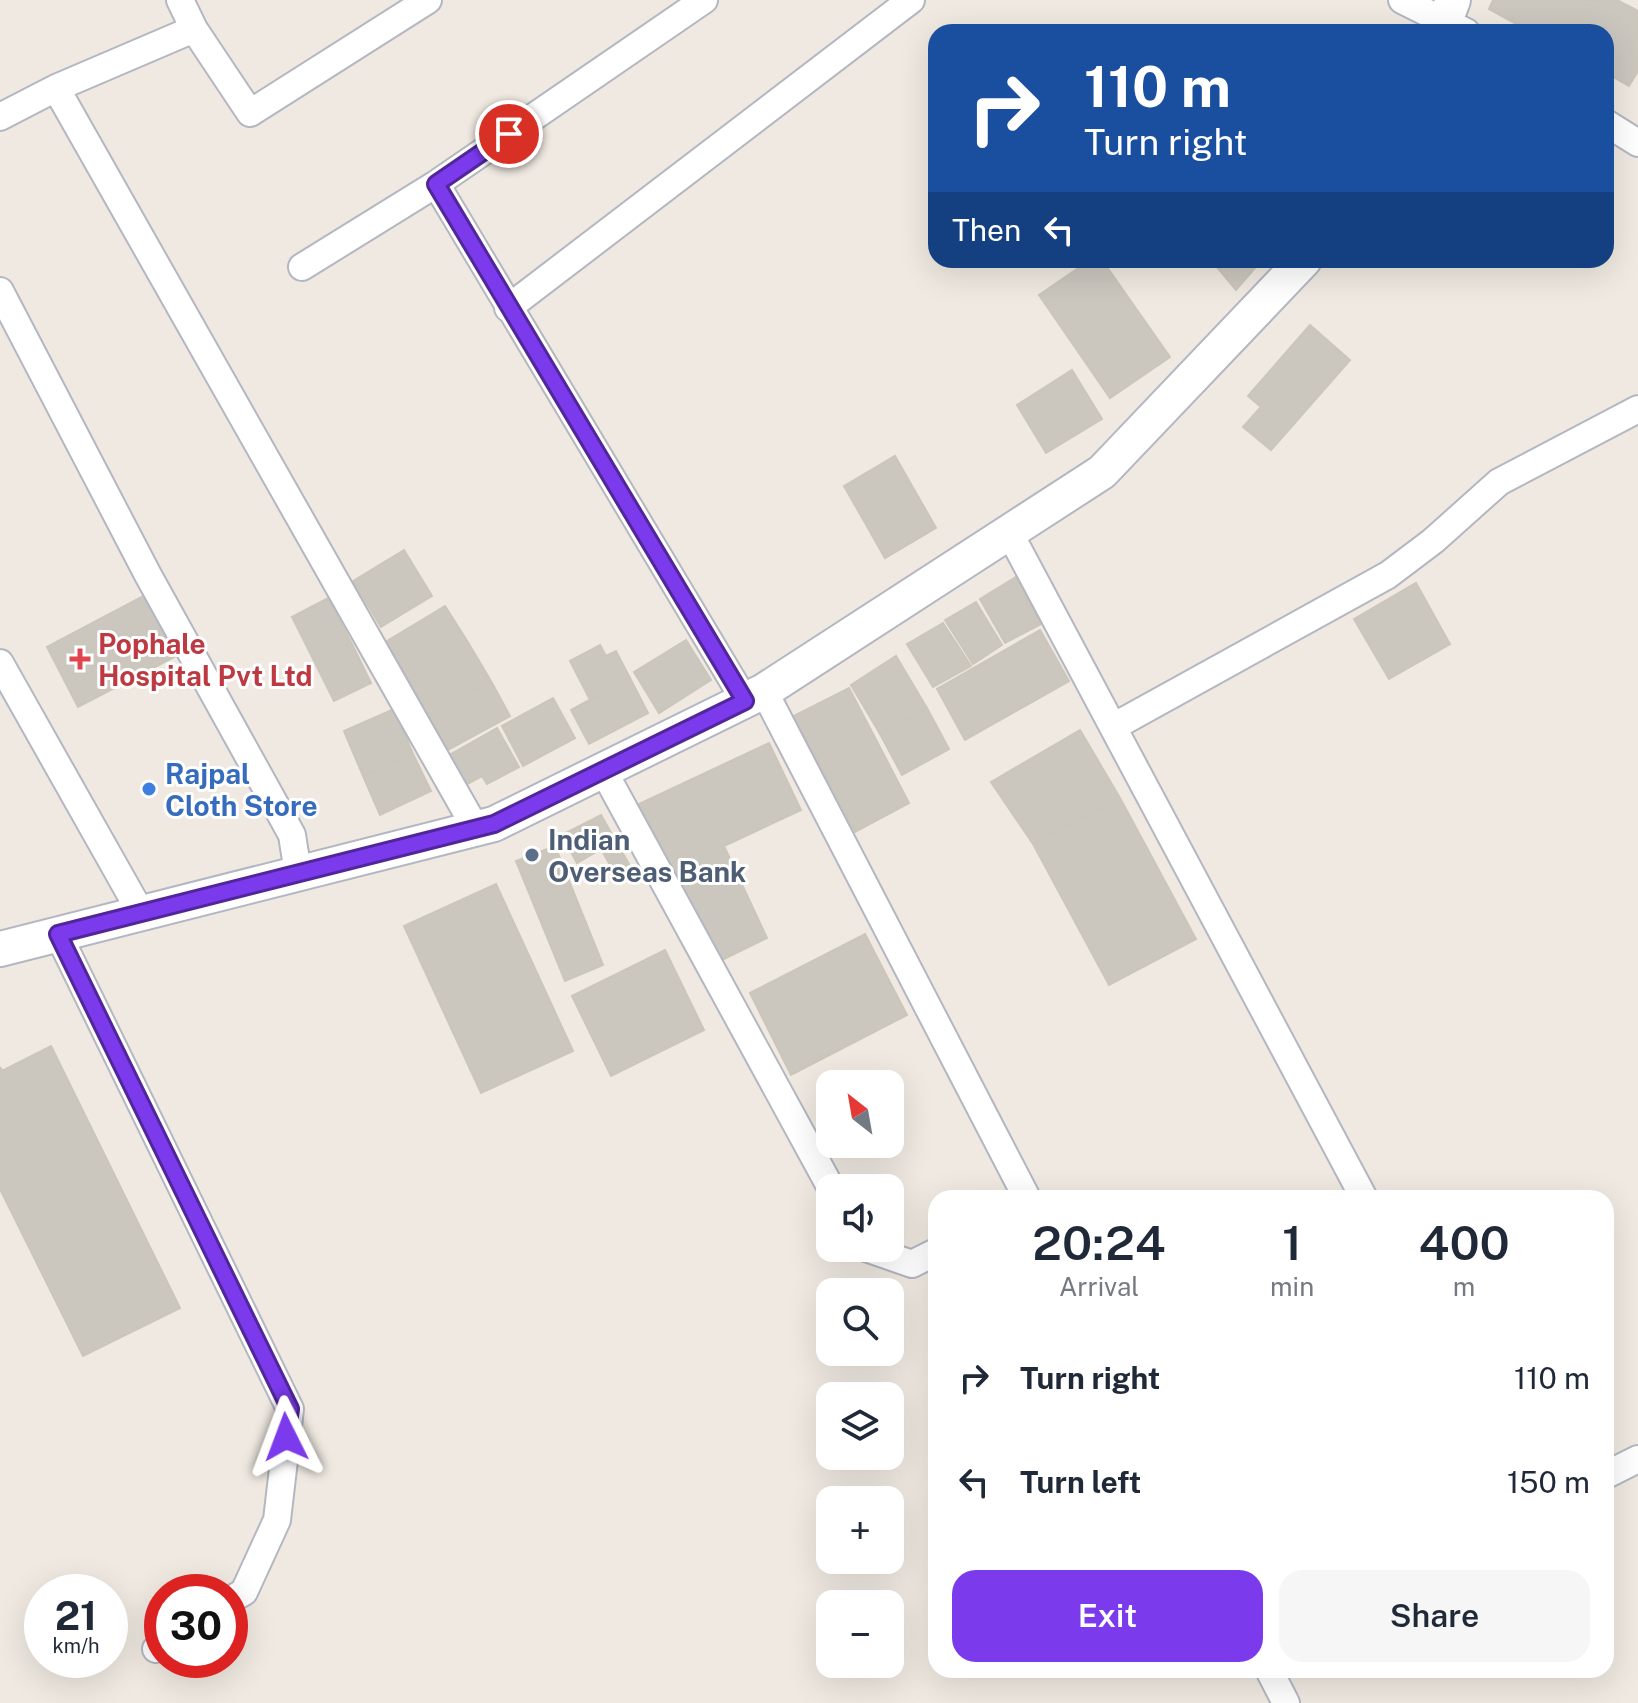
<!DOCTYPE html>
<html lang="en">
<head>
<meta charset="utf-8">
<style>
	:root { --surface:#fff; --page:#f6f6f7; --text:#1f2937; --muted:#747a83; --accent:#7c3aed }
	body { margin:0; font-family:"Public Sans",sans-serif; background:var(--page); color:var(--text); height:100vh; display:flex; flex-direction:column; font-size:30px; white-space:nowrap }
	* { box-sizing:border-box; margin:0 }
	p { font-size:26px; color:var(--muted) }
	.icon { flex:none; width:44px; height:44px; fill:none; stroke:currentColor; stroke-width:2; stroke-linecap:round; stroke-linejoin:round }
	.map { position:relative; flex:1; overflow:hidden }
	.panel { position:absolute; left:928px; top:1190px; width:686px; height:488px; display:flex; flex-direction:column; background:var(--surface); border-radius:24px; box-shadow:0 8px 32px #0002 }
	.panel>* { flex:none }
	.guide { position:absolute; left:928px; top:24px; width:686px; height:244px; border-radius:24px; box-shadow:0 8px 32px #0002; background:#1a4fa0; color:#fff; overflow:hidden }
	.needle { width:52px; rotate:329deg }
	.controls { position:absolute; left:816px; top:1070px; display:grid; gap:16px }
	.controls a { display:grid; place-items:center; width:88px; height:88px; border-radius:16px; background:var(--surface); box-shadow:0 8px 32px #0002; font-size:40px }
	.speed { position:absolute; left:24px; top:1574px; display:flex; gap:16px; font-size:40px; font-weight:700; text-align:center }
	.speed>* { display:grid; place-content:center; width:104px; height:104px; border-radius:50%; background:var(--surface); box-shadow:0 8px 32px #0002; line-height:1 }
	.speed small { font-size:20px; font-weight:400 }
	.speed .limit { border:12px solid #d22; background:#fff; color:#111 }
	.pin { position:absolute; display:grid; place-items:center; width:68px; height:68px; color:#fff; margin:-34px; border:4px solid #fff; border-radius:50%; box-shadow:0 2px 8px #0007 }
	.me { position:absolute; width:88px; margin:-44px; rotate:357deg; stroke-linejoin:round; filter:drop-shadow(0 0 6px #0008) }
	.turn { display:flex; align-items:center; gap:28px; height:168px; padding:0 24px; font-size:36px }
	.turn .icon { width:104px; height:104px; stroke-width:2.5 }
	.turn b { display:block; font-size:56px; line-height:68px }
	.then { display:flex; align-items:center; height:76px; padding:0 24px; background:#0003; gap:16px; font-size:30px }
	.eta { display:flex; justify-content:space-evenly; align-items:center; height:136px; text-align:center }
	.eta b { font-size:48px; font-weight:600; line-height:56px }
	.primary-button { display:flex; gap:16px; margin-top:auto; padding:16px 24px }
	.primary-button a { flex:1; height:92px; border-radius:24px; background:var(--accent); color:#fff; font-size:32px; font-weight:600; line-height:92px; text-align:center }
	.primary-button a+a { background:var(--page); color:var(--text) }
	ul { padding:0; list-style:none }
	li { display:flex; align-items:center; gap:24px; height:104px; padding:0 24px }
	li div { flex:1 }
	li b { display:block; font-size:30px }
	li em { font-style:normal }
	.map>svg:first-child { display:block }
	.building { fill:#cbc7bf; stroke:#cbc5ba; stroke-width:2 }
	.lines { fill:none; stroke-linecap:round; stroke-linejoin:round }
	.minor-casing { stroke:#b4b7c1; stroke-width:30 }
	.tertiary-casing { stroke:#b4b7c1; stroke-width:38 }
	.minor { stroke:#fff; stroke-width:26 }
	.tertiary { stroke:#fff; stroke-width:34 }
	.route-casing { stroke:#51269a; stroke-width:20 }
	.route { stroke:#7c3aed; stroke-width:14 }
	.health-dot { fill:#e0444e; stroke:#fff; stroke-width:3 }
	.shop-dot { fill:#3f7fe0; stroke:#fff; stroke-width:3 }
	.service-dot { fill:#5c6f8a; stroke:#fff; stroke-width:3 }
	.labels { text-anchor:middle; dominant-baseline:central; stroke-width:6; stroke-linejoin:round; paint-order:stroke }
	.health-label { font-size:28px; font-weight:bold; fill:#be3a42; stroke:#fff; text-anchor:start }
	.shop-label { font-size:28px; font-weight:bold; fill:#366cbe; stroke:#fff; text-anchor:start }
	.service-label { font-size:28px; font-weight:bold; fill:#4e5e75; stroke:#fff; text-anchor:start }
</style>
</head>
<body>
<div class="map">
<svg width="1638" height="1703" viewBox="0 0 1638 1703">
	<rect width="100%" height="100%" fill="#efe9e1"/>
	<path class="building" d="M 1493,0 L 1617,0 L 1638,11 L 1638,71 L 1629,86 L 1606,73 L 1606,32 L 1531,32 L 1489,9 Z
		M 1090,260 L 1102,260 L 1170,357 L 1110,398 L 1039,295 Z
		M 1211,260 L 1262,260 L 1236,290 Z
		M 1310,325 L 1350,360 L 1271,450 L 1243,427 L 1261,407 L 1248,396 Z
		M 1072,370 L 1102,419 L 1046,453 L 1017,405 Z
		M 895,456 L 936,528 L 885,558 L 844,486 Z
		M 404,550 L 432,596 L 381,627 L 353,581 Z
		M 1016,577 L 1041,624 L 1005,643 L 980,599 Z
		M 1416,583 L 1450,644 L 1389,679 L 1354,619 Z
		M 147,594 L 178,655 L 78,707 L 47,647 Z
		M 328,598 L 351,642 L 314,661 L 292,617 Z
		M 976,602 L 1002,645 L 973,664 L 945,620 Z
		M 445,606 L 469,644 L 408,679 L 387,641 Z
		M 943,623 L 971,666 L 933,687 L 907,644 Z
		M 1040,630 L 1069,681 L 965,740 L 937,689 Z
		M 686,640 L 711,680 L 659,713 L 634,672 Z
		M 351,642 L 371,683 L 334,701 L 314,661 Z
		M 469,644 L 491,681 L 428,715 L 408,679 Z
		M 600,645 L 606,656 L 616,651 L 630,678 L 590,700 L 570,661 Z
		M 896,656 L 927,708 L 880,734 L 851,685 Z
		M 630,678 L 648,713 L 589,744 L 571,710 Z
		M 491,681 L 510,716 L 448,750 L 428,715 Z
		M 849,688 L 909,803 L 855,832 L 794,716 Z
		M 553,698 L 575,738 L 523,766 L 502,726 Z
		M 927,708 L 949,749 L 902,775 L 880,734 Z
		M 394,709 L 413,754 L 363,776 L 344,731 Z
		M 497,728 L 519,767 L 487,784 L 482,776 L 462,787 L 446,757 Z
		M 1080,730 L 1120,798 L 1033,844 L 991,782 Z
		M 769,743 L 801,810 L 724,846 L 767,938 L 712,965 L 637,805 Z
		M 413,754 L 431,791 L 380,815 L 363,776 Z
		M 1120,798 L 1196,939 L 1109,985 L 1033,844 Z
		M 601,815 L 629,864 L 614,872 L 601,849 L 577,863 L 562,835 Z
		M 555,846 L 603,965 L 565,981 L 516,861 Z
		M 496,884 L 573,1051 L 481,1093 L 404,926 Z
		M 865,934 L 907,1015 L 791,1075 L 750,993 Z
		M 665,950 L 704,1030 L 611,1076 L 572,996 Z
		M 51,1046 L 180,1308 L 83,1356 L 0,1189 L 0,1067 L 2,1071 Z"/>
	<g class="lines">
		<g class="minor-casing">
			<path id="minor" d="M 180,0 L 194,29
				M 428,0 L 250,113 L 194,29 L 56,88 L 476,829
				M 704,0 L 436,184 L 745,701
				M 1402,0 L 1466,32
				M 0,117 L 56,88
				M 1606,123 L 1638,143
				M 302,267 L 436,184
				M 0,291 L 148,575 L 292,835 L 298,873
				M 508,308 L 911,0
				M 1009,532 L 1364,1198
				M 0,663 L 141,913
				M 764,691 L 1027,1198
				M 1113,727 L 1388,575 L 1433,541 L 1499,482 L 1638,409
				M 603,770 L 831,1188
				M 58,934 L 290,1409 L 277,1520 L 244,1592 L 230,1600
				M 866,1248 L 912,1264 L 936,1252
				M 1606,1475 L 1638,1459
				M 156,1649 L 162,1645
				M 1269,1670 L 1286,1703"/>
		</g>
		<g class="tertiary-casing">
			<path id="tertiary" d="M 1441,32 L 1453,0
				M 0,949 L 494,824 L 764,691 L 1102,472 L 1304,260"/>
		</g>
		<use href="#minor" class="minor"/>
		<use href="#tertiary" class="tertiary"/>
	</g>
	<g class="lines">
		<g class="route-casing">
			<path id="route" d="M 286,1437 L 290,1409 L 58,934 L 494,824 L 745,701 L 436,184 L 509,134"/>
		</g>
		<use href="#route" class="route"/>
	</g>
	<path class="health-dot" d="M76 647h8v8h8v8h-8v8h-8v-8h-8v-8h8z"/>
	<circle class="shop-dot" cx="149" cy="789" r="8"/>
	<circle class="service-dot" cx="532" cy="855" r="8"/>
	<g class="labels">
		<g class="health-label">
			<text x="98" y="643">Pophale<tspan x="98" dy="32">Hospital Pvt Ltd</tspan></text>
		</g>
		<g class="shop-label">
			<text x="165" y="773">Rajpal<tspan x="165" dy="32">Cloth Store</tspan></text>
		</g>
		<g class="service-label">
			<text x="548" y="839">Indian<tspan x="548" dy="32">Overseas Bank</tspan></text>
		</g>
	</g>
</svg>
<div class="controls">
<a><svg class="needle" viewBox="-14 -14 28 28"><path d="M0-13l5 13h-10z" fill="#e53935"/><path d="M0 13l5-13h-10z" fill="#747a83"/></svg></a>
<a><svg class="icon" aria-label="sound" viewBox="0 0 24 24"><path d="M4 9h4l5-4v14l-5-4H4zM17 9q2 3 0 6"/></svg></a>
<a><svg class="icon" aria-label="search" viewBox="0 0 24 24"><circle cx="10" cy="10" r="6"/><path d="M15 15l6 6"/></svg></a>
<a><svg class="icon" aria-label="layers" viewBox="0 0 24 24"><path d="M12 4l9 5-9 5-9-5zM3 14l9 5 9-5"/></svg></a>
<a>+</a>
<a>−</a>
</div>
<div class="speed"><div>21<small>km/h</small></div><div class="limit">30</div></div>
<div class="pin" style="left:509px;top:134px;background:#d93025"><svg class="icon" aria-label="arrive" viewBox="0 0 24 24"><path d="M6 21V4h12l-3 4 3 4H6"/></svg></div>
<svg class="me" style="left:286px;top:1437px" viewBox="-20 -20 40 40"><path d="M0-17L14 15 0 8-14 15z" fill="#7c3aed" stroke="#fff" stroke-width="4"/></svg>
<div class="guide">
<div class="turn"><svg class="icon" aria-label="right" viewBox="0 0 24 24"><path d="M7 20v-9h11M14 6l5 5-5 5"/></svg><div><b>110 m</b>Turn right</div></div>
<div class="then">Then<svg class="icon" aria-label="left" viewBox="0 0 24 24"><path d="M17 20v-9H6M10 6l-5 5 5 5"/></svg></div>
</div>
<section class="panel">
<div class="eta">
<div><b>20:24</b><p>Arrival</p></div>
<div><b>1</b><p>min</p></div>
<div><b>400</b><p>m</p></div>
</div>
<ul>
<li><svg class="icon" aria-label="right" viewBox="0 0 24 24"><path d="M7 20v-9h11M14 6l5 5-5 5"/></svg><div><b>Turn right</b></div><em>110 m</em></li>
<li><svg class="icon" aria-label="left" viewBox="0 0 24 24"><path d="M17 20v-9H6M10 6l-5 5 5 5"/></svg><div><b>Turn left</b></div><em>150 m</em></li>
</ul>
<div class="primary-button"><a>Exit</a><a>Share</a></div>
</section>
</div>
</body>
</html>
